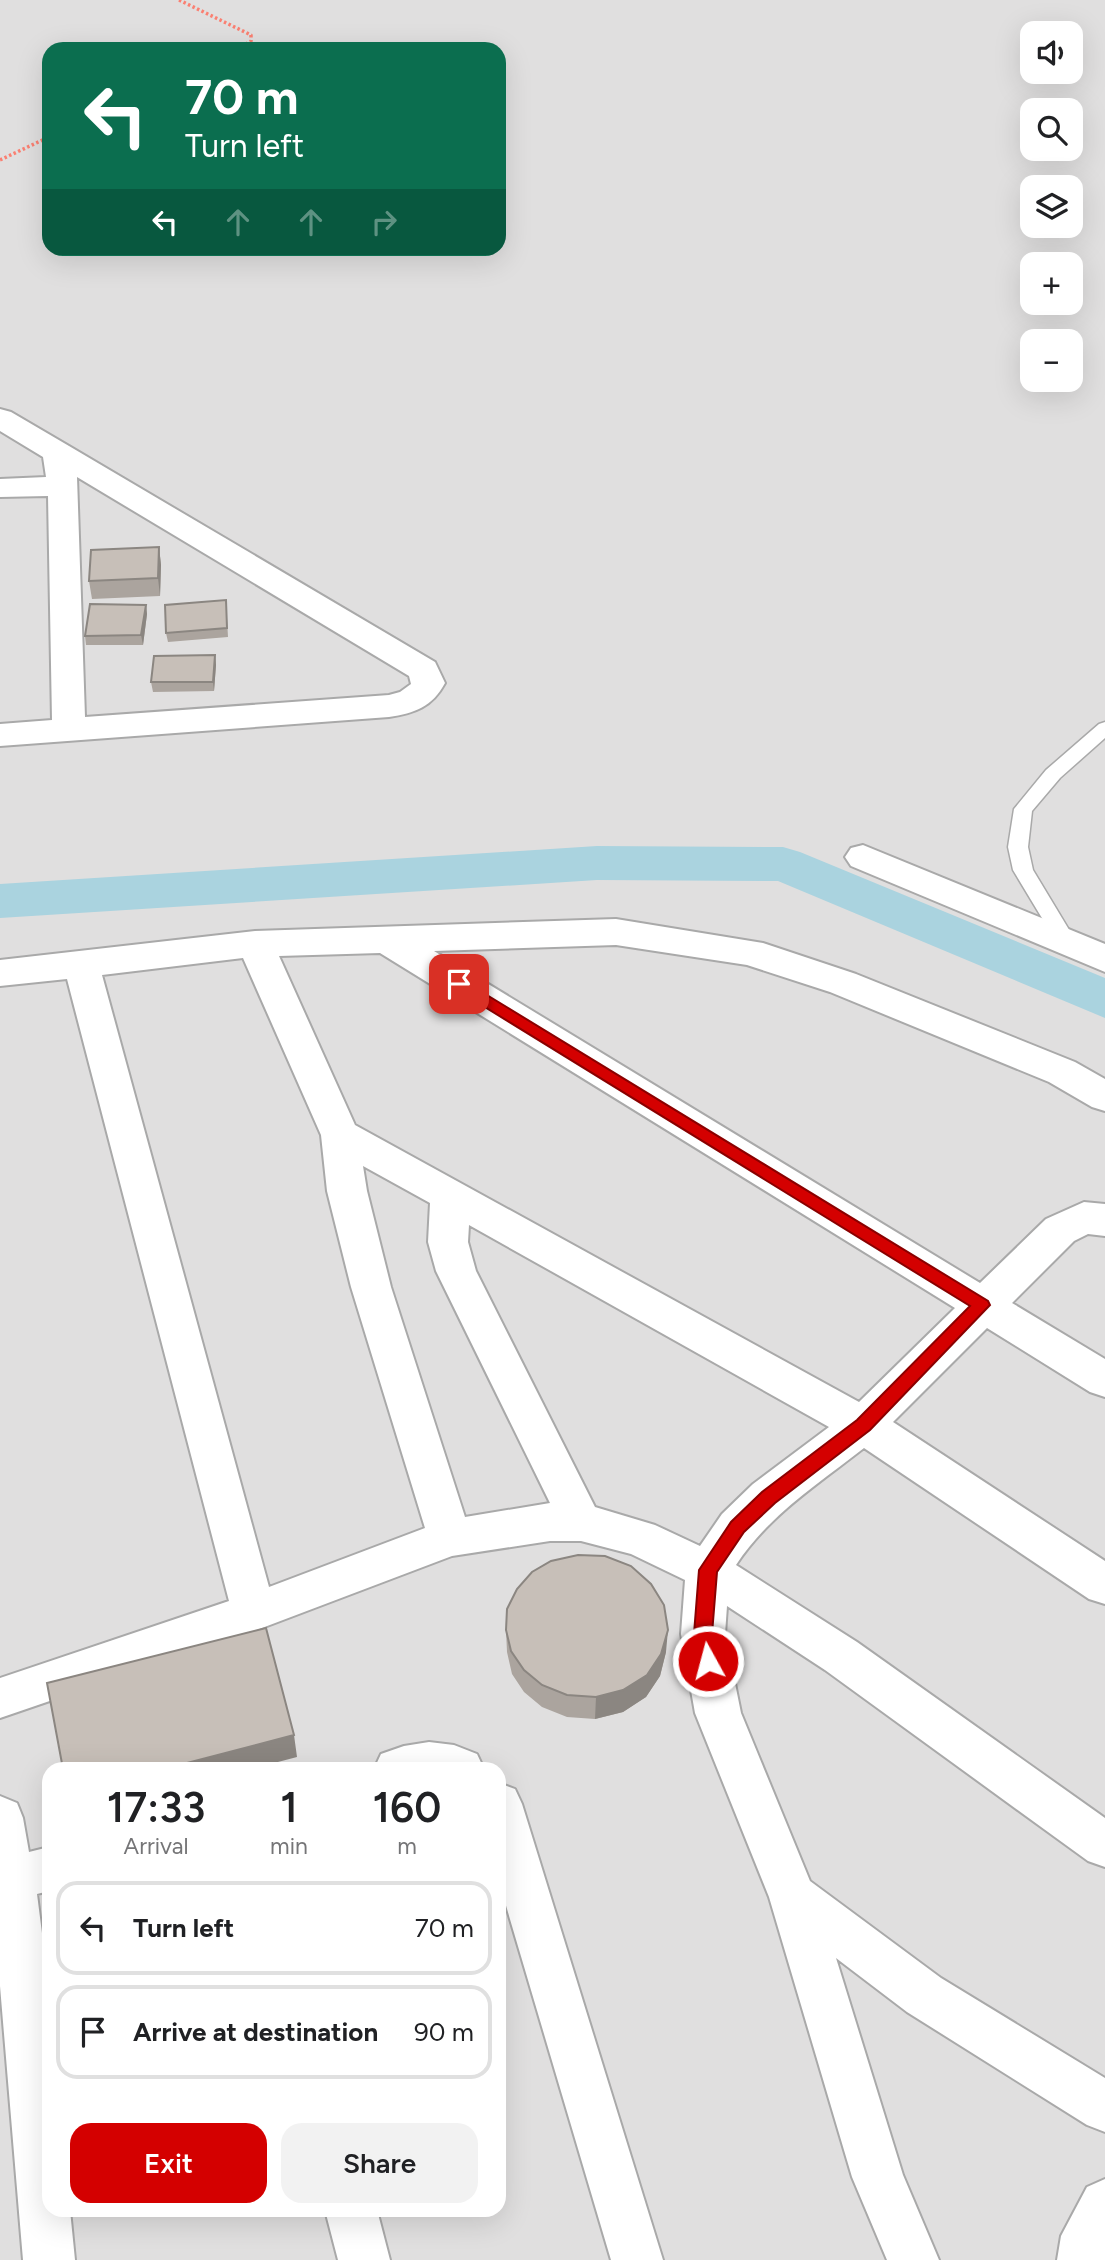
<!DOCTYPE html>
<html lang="en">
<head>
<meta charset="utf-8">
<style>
	:root { --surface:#fff; --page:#f2f2f2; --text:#202124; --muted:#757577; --line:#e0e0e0; --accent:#d40000 }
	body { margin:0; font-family:Figtree,sans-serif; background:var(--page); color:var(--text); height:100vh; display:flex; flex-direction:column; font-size:26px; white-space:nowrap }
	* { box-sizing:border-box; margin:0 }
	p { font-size:23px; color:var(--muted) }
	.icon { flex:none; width:38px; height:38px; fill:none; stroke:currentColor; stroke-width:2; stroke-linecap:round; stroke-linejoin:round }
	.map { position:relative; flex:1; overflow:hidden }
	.panel { position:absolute; left:42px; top:1762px; width:464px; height:455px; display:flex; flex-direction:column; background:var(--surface); border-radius:21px; box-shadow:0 7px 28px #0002 }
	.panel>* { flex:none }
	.guide { position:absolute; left:42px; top:42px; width:464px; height:214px; border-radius:21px; box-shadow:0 7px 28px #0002; background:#0b6e4f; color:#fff; overflow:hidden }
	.buttons { position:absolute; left:1020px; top:21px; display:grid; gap:14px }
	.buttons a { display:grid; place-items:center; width:63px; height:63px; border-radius:14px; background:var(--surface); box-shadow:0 7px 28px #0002; font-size:35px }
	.pin { position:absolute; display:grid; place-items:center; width:60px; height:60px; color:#fff; margin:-30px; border-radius:14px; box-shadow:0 4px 10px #0006 }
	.me { position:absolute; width:77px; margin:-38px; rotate:353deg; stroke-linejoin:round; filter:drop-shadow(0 0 5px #0008) }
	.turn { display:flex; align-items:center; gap:24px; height:147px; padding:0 28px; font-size:32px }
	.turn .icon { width:91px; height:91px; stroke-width:2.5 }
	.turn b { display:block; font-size:49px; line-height:60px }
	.lanes { display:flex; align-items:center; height:66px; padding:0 28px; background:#0003; justify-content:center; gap:35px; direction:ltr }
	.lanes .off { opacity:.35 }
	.eta { display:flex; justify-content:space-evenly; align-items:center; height:119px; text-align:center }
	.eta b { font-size:42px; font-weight:600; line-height:49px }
	.button { display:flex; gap:14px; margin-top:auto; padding:14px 28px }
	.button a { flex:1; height:80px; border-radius:21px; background:var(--accent); color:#fff; font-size:28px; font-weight:600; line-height:80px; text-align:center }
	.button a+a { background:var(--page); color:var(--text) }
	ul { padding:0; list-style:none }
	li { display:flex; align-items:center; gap:21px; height:94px; margin:0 14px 10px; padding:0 14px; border:4px solid var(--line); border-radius:21px }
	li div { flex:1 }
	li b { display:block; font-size:26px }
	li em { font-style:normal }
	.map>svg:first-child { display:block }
	.residential { fill:#e0dfdf; fill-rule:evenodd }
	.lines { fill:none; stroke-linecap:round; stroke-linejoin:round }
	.canal { fill:#aad3df; fill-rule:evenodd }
	.lane-casing { stroke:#a9a9a9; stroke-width:3 }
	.street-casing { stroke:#a9a9a9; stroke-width:4 }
	.path { stroke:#fa8072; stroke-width:3.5; stroke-dasharray:2.5 2.5; stroke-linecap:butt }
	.lane { fill:#fff; fill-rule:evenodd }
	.street { fill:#fff; fill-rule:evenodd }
	.wall { fill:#aba49e }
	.shaded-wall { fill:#8b8681 }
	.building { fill:#c7bfb8; stroke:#8b8681; stroke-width:2 }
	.route { fill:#d40000; stroke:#8a0000; stroke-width:2 }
</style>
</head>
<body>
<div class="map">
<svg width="1105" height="2260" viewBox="0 0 1105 2260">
	<rect width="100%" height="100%" fill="#f2efe9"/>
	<path class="residential" d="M 0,0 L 1105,0 L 1105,2260 L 0,2260 ZM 1032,33 L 1071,33 L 1071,72 L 1032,72 ZM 49,49 L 499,49 L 499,248 L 49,248 ZM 1032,110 L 1071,110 L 1071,149 L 1032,149 ZM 1032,187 L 1071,187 L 1071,226 L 1032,226 ZM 1032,264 L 1071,264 L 1071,303 L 1032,303 ZM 1032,341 L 1071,341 L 1071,380 L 1032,380 ZM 49,1769 L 499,1769 L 499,2210 L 49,2210 Z"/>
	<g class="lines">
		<path class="canal" d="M 597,846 L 783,847 L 800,852 L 1105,978 L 1105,1018 L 778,881 L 597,880 L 0,918 L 0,884 Z"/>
		<g class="lane-casing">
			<path id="lane" d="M 1105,722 L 1105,738 L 1060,778 L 1032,811 L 1028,847 L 1033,870 L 1077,943 L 1074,948 L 1060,948 L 1013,870 L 1008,847 L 1014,809 L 1046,770 L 1099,724 Z"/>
		</g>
		<g class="street-casing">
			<path id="street" d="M 0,409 L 11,412 L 69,446 L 435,662 L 445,683 C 432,707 415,713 389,717 L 0,746 L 0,724 L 52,720 L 48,496 L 0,497 L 0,479 L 46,477 L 43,457 L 0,431 ZM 77,477 L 409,676 L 411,684 L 400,692 L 389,695 L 85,717 Z
				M 863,845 L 1105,944 L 1105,972 L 851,866 L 845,857 L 851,848 Z
				M 616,919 L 763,943 L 856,974 L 1075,1062 L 1105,1079 L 1105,1111 L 1092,1107 L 1049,1082 L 830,992 L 747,965 L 616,945 L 434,951 L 980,1283 L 1046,1219 L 1084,1202 L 1105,1204 L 1105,1236 L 1088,1234 L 1074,1241 L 1012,1303 L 1105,1359 L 1105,1397 L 1090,1392 L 987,1328 L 893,1422 L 1105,1561 L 1105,1604 L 1089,1599 L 864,1448 C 818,1484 769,1515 736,1565 L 857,1642 L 1105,1818 L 1105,1867 L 1088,1861 L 825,1670 L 727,1606 L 725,1634 L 741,1713 L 810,1881 L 941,1978 L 1105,2078 L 1105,2132 L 1087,2125 L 907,2012 L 836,1958 L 903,2175 L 939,2260 L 887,2260 L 852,2177 L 769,1897 L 695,1713 L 681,1634 L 685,1580 L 631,1554 L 581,1541 L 550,1541 L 452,1556 L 254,1631 L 0,1718 L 0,1678 L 229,1601 L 67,979 L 0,986 L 0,960 L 255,931 ZM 380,953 L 955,1308 L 859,1402 L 355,1125 L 279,956 ZM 243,958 L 321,1135 L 327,1191 L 351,1287 L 425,1528 L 269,1587 L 102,975 ZM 363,1166 L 430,1203 L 428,1242 L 436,1271 L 550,1503 L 465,1517 L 391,1287 L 367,1191 ZM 469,1225 L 829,1427 L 753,1484 L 722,1514 L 700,1546 L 655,1525 L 595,1507 L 476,1271 L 468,1242 Z
				M 429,1742 L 454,1745 L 477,1754 L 484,1769 L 374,1769 L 381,1754 L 404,1746 Z
				M 499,1783 L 515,1789 L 522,1804 L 663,2260 L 611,2260 L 499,1882 Z
				M 0,1796 L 17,1803 L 23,1818 L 29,1852 L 49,1847 L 49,1891 L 37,1894 L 49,1988 L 49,2210 L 70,2210 L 75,2260 L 23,2260 L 0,1986 Z
				M 1105,2179 L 1105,2260 L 1057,2260 L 1061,2236 L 1087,2187 Z
				M 325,2210 L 377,2210 L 390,2260 L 338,2260 Z"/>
		</g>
		<path class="path" d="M 179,0 L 251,35 L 251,41 L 237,49
			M 0,160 L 49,137"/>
		<use href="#lane" class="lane"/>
		<use href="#street" class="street"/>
	</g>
	<path class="wall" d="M 159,547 L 161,565 L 160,596 L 92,599 L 89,581 Z
		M 226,600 L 228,637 L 168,642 L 166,633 Z
		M 146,605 L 147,614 L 143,645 L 86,645 L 85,636 Z
		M 215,655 L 216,665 L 214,691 L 153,692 L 151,682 Z
		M 506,1630 L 666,1652 L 660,1676 L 646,1697 L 623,1712 L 595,1719 L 567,1717 L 542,1707 L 524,1692 L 512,1674 L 507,1652 Z"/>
	<path class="shaded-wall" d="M 159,547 L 161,565 L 160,596 L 158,578 Z
		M 146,605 L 147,614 L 143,645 L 141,635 Z
		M 215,655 L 216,665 L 214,691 L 213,682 Z
		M 668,1630 L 666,1652 L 660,1676 L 646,1697 L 623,1712 L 595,1719 L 596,1697 Z
		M 294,1735 L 297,1757 L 251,1769 L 164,1769 Z"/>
	<path class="building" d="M 159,547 L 158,578 L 89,581 L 91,550 Z
		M 226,600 L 227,628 L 166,633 L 165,605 Z
		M 90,604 L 146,605 L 141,635 L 85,636 Z
		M 215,655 L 213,682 L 151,682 L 154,656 Z
		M 578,1555 L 605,1556 L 631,1566 L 651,1584 L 664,1605 L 668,1630 L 661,1654 L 647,1675 L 623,1690 L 596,1697 L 567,1695 L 542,1685 L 524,1670 L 511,1651 L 506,1630 L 507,1609 L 517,1589 L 532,1572 L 551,1561 Z
		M 266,1628 L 294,1735 L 164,1769 L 63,1769 L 47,1683 Z"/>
	<path class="route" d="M 459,978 L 988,1301 L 990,1305 L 870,1430 L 775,1503 L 744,1532 L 717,1572 L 712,1634 L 717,1661 L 715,1667 L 708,1669 L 701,1667 L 694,1634 L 699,1570 L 731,1522 L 762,1492 L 857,1420 L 970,1306 L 454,988 L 452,984 L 454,980 Z"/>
</svg>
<div class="buttons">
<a><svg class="icon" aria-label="sound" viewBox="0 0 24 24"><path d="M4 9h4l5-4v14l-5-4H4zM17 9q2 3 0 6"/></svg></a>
<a><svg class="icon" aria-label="search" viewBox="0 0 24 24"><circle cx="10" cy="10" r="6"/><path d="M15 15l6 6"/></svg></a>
<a><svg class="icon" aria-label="layers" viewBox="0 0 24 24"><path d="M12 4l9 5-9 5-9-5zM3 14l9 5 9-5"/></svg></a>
<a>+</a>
<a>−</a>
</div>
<div class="pin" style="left:459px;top:984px;background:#d93025"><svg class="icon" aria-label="arrive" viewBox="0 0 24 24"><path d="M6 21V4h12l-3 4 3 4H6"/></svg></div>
<svg class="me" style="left:708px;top:1661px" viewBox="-20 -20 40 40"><circle r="17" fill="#d40000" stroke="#fff" stroke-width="3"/><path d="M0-11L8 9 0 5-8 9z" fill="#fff"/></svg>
<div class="guide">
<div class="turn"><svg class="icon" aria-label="left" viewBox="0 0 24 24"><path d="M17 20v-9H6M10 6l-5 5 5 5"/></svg><div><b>70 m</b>Turn left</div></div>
<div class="lanes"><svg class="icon" aria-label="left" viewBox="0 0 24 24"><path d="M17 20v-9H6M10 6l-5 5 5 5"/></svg><svg class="icon off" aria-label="ahead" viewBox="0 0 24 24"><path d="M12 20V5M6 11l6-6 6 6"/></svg><svg class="icon off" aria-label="ahead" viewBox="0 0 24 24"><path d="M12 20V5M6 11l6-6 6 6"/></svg><svg class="icon off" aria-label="right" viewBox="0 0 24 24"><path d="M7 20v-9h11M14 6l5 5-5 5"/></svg></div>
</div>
<section class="panel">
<div class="eta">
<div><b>17:33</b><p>Arrival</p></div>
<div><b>1</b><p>min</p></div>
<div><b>160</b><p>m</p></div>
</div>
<ul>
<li><svg class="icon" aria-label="left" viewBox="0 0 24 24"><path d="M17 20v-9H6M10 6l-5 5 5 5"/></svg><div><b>Turn left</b></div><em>70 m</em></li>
<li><svg class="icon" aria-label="arrive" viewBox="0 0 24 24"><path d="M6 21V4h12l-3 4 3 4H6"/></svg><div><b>Arrive at destination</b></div><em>90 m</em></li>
</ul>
<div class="button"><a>Exit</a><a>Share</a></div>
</section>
</div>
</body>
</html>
